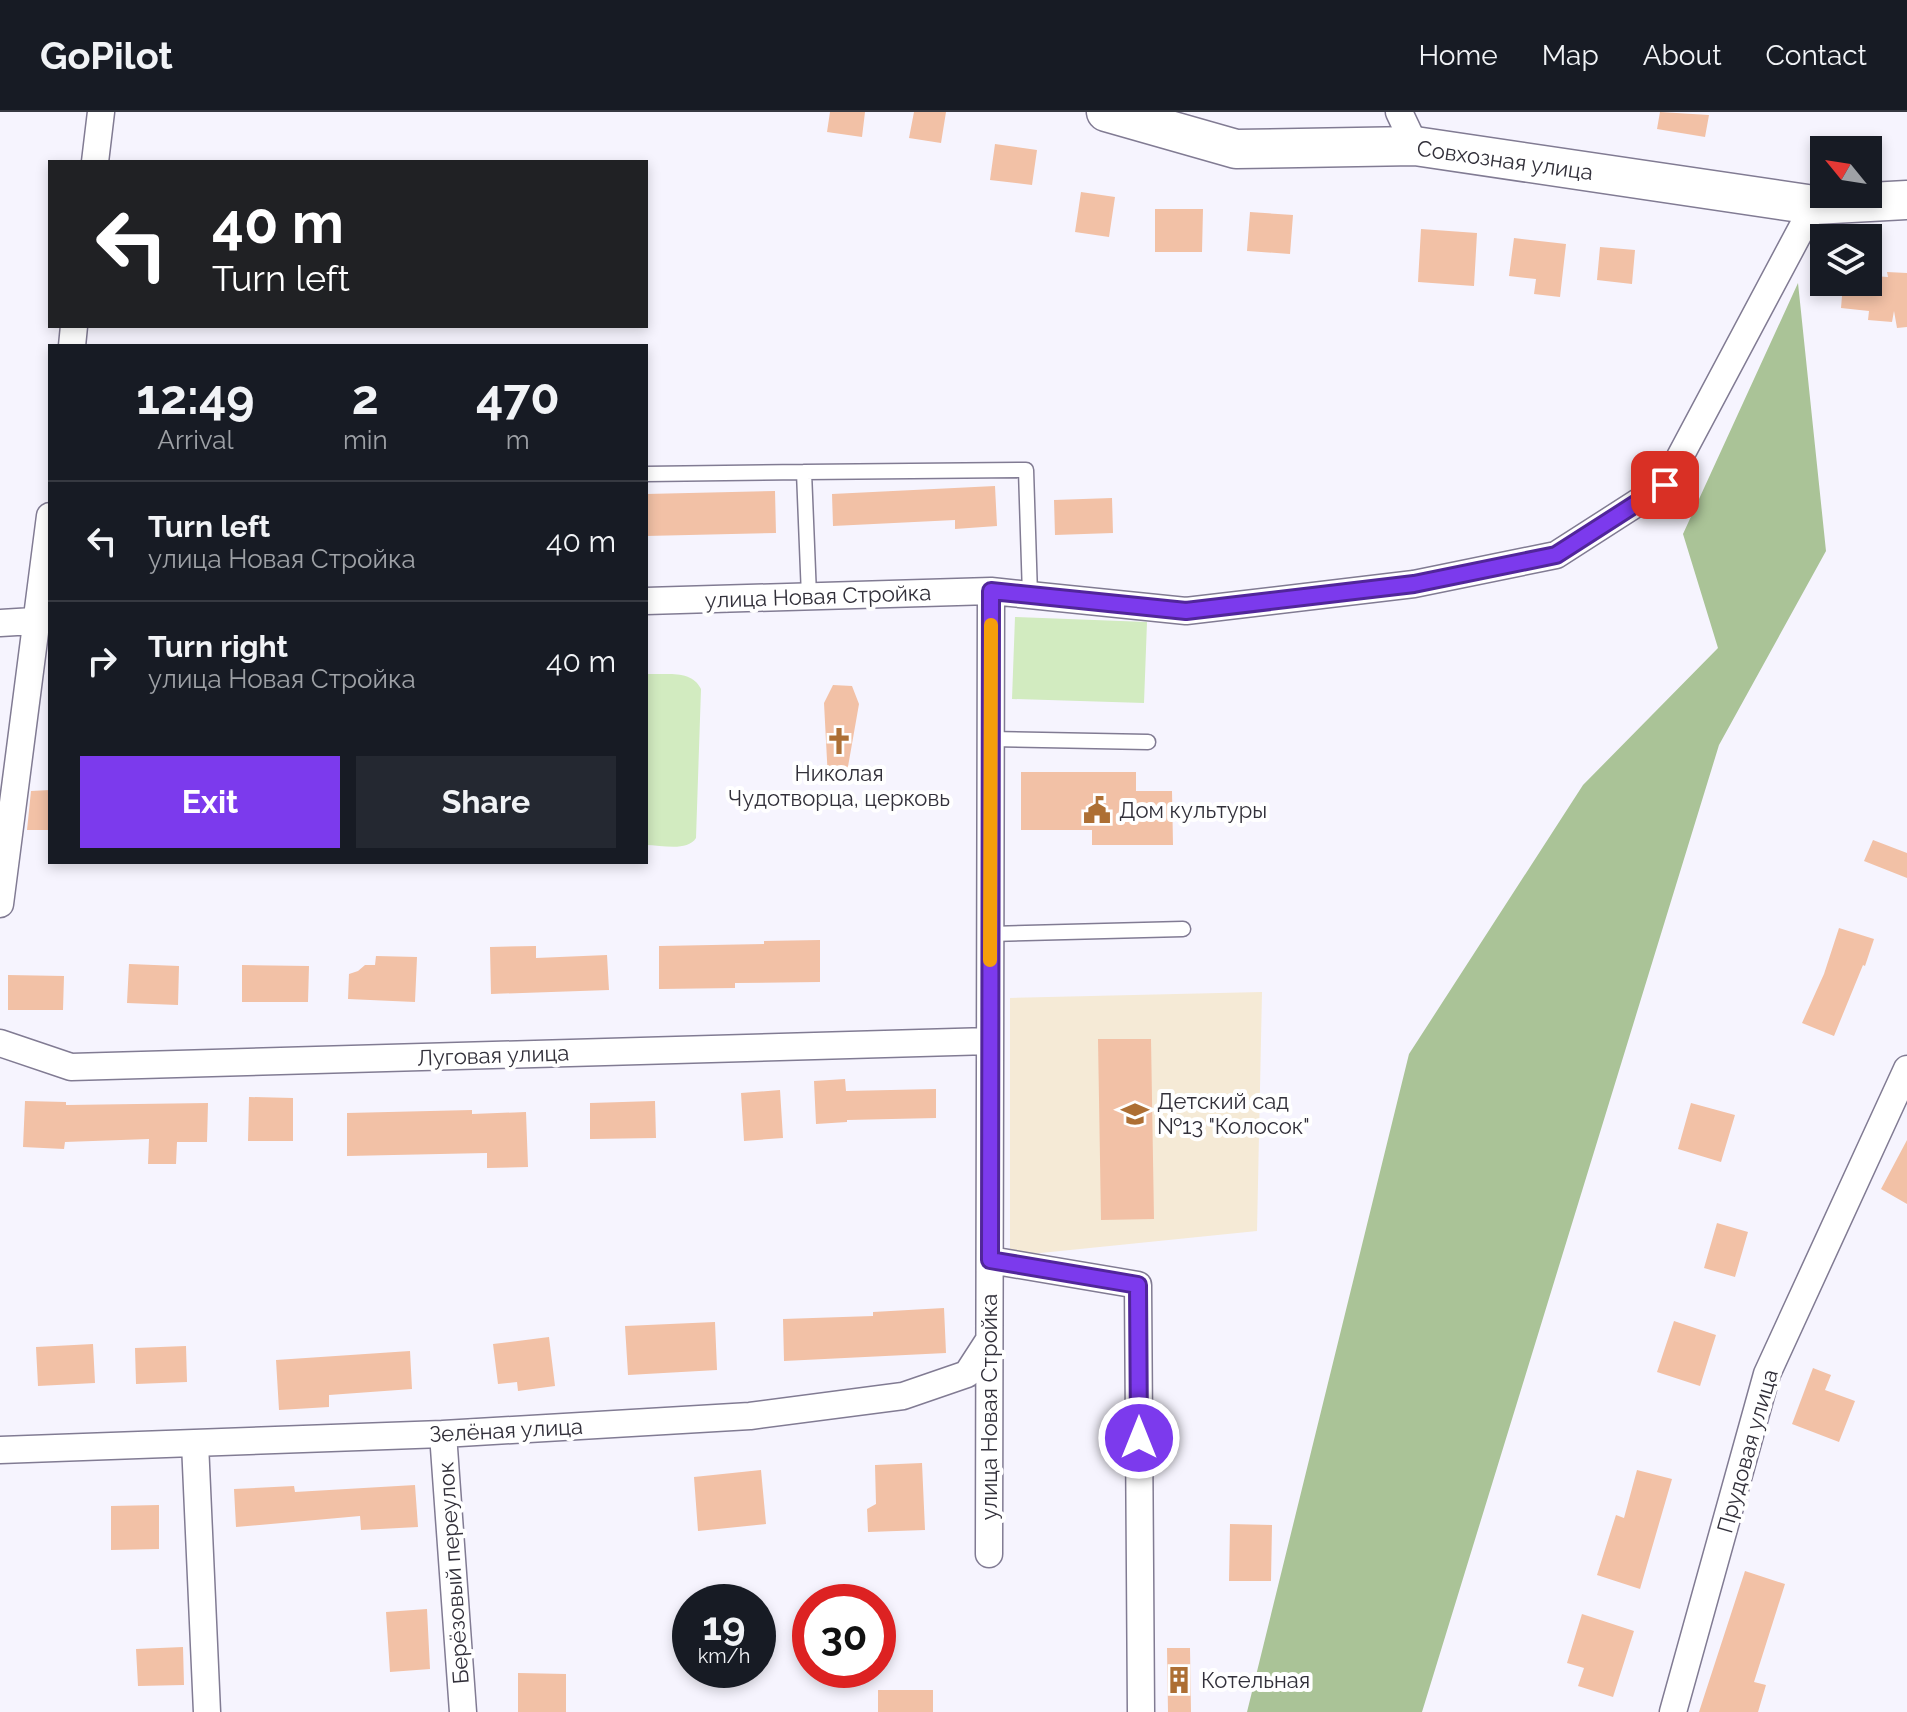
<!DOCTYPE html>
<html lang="en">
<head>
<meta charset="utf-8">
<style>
	:root { --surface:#171b24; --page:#242831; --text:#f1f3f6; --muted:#9ea1a6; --line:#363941; --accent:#7c3aed }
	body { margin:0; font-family:Raleway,sans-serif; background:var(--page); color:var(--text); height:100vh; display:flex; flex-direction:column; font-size:30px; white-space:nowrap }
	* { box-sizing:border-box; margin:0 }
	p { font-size:26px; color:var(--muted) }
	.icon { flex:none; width:44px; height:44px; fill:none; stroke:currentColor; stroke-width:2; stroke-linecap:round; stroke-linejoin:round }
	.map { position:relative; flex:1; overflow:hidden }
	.sheet { position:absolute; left:48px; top:232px; width:600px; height:520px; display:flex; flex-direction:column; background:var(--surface); border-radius:0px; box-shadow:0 4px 12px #0003 }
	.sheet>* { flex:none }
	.banner { position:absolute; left:48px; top:48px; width:600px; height:168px; border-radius:0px; box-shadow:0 4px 12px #0003; background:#202124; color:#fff; overflow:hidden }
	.needle { width:52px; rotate:300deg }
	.controls { position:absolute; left:1810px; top:24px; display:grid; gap:16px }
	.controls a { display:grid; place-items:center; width:72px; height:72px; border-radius:0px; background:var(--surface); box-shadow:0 4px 12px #0003; font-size:40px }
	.speed { position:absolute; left:672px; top:1472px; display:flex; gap:16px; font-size:40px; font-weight:700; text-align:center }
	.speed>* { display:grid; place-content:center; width:104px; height:104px; border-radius:50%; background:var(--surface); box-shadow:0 4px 12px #0003; line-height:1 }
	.speed small { font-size:20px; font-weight:400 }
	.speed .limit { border:12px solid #d22; background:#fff; color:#111 }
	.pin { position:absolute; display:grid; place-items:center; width:68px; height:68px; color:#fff; margin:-34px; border-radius:16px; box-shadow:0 4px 12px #0006 }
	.me { position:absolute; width:88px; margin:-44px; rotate:0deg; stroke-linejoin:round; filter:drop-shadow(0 0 6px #0008) }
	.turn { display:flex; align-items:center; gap:28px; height:168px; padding:0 32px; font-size:36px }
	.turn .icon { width:104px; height:104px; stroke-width:2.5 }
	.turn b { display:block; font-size:56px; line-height:68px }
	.eta { display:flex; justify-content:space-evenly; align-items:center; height:136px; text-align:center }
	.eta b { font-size:48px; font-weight:700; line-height:56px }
	.cta { display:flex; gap:16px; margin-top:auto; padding:16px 32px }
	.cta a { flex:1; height:92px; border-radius:0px; background:var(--accent); color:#fff; font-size:32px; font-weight:700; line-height:92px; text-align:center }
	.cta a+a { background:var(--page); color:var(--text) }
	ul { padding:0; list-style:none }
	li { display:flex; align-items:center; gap:24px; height:120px; padding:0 32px; border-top:2px solid var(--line) }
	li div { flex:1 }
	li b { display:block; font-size:30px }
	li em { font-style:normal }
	header { display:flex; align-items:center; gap:48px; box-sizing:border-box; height:112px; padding:0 40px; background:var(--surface); border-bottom:2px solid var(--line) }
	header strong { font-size:38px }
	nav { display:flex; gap:44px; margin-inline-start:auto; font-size:28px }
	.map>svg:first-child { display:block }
	.education { fill:#f5ead6 }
	.green { fill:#d2ebc0 }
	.forest { fill:#aac397 }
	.building { fill:#f2c1a6 }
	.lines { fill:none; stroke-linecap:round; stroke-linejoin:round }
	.lane-casing { stroke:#817b93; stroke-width:17 }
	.street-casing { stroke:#817b93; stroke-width:29 }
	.secondary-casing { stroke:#817b93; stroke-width:41 }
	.lane { stroke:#fff; stroke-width:14 }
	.street { stroke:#fff; stroke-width:26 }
	.secondary { stroke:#fff; stroke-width:38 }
	.route-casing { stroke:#51269a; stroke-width:20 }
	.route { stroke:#7c3aed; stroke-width:14 }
	.slow { stroke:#f59e0b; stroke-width:14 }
	.labels { text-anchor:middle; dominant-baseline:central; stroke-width:8; stroke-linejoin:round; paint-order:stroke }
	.street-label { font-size:22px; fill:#32303a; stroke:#fff }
	.poi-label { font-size:22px; fill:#32303a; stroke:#fff; text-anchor:start }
</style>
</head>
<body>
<header>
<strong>GoPilot</strong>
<nav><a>Home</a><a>Map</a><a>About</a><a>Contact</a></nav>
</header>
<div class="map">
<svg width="1907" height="1600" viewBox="0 0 1907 1600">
	<rect width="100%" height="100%" fill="#f6f4fe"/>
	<path class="education" d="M 1262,880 L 1257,1119 L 1010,1144 L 1010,886 Z"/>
	<path class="green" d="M 1015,505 L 1147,510 L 1144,591 L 1012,587 Z
		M 646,562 C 665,563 692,557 701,577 L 696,726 C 687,740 662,733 646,733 Z"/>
	<path class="forest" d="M 1798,171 L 1826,439 L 1719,633 L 1422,1600 L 1247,1600 L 1409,942 L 1583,673 L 1718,536 L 1683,422 Z"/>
	<path class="building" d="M 830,0 L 865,0 L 862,25 L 827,20 Z
		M 914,0 L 946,0 L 941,31 L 909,26 Z
		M 1660,0 L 1709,3 L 1705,25 L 1657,17 Z
		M 995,32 L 1037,38 L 1032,73 L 990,68 Z
		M 1081,80 L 1115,85 L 1109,125 L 1075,120 Z
		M 1155,97 L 1203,97 L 1202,140 L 1155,140 Z
		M 1250,100 L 1293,103 L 1290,142 L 1247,139 Z
		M 1421,117 L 1477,121 L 1474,174 L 1418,170 Z
		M 1514,126 L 1566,132 L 1560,185 L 1534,182 L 1536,167 L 1509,164 Z
		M 1600,135 L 1635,138 L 1632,172 L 1597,168 Z
		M 1887,160 L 1907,161 L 1907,215 L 1897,216 L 1894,199 L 1892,210 L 1868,208 L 1869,199 L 1841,196 L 1843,172 L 1872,175 L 1873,164 L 1888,165 Z
		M 995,374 L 997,414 L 955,417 L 955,408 L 833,414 L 832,382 Z
		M 775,379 L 776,421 L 646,424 L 646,382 Z
		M 1112,386 L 1113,421 L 1055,423 L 1054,388 Z
		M 833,573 L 852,574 L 859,592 L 846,666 L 828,667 L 824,591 Z
		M 1021,660 L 1136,660 L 1136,679 L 1172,679 L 1173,733 L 1092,733 L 1092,718 L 1021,718 Z
		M 50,678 L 50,718 L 27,718 L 31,679 Z
		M 1873,728 L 1907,741 L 1907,766 L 1864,749 Z
		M 1839,816 L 1874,827 L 1865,854 L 1863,853 L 1834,924 L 1802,911 L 1824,862 Z
		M 820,828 L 820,870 L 735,871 L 735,876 L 659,877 L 659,834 L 764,832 L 764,829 Z
		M 536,834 L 536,846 L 607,843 L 609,878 L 491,882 L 490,835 Z
		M 376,844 L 417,845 L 415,890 L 348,887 L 349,862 L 358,859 L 365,853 L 375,853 Z
		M 129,852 L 179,854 L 178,893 L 127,891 Z
		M 242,853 L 309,854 L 308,890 L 242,890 Z
		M 8,863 L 64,864 L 63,898 L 8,898 Z
		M 1098,927 L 1151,927 L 1154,1107 L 1101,1108 Z
		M 845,967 L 846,979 L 936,977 L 936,1006 L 847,1008 L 847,1010 L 816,1012 L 814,969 Z
		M 780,978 L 783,1026 L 744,1029 L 741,981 Z
		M 249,985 L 293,986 L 293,1029 L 248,1029 Z
		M 25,989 L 66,990 L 66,993 L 208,991 L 207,1030 L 177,1030 L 176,1052 L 148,1052 L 149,1027 L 65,1030 L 64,1037 L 23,1035 Z
		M 655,989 L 656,1026 L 590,1027 L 590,991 Z
		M 1691,991 L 1735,1003 L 1721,1050 L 1678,1037 Z
		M 472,998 L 472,1002 L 526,1000 L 528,1055 L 487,1056 L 487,1041 L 347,1044 L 347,1001 Z
		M 1907,1028 L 1907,1092 L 1881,1077 Z
		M 1717,1111 L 1748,1120 L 1735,1165 L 1704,1156 Z
		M 944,1196 L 946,1241 L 784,1249 L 783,1207 L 873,1204 L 873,1200 Z
		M 1674,1209 L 1716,1223 L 1700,1274 L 1657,1260 Z
		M 715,1210 L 717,1258 L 628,1263 L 625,1214 Z
		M 549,1225 L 555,1274 L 518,1279 L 517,1270 L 498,1272 L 493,1232 Z
		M 93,1232 L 95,1271 L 38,1274 L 36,1235 Z
		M 186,1234 L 187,1270 L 136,1272 L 135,1236 Z
		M 410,1239 L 412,1277 L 329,1283 L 329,1295 L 279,1298 L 276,1248 Z
		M 1813,1256 L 1831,1263 L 1825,1278 L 1855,1289 L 1839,1330 L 1792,1312 Z
		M 922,1351 L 925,1418 L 868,1420 L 867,1397 L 876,1392 L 875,1353 Z
		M 761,1358 L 766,1412 L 698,1419 L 694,1365 Z
		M 1637,1358 L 1672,1367 L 1640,1477 L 1597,1463 L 1616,1403 L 1624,1406 Z
		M 415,1373 L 418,1415 L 361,1418 L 360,1404 L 236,1415 L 234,1377 L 294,1374 L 295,1380 Z
		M 159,1393 L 159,1437 L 111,1438 L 111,1394 Z
		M 1230,1412 L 1272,1413 L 1271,1469 L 1229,1469 Z
		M 1745,1459 L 1785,1472 L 1754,1570 L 1766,1573 L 1758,1600 L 1699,1600 Z
		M 427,1497 L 430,1557 L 390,1560 L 386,1500 Z
		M 1582,1502 L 1634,1519 L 1613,1585 L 1578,1574 L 1584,1556 L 1567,1551 Z
		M 183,1535 L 184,1573 L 138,1574 L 136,1537 Z
		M 1167,1536 L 1190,1536 L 1191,1600 L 1168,1600 Z
		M 518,1561 L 566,1562 L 566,1600 L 518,1600 Z
		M 878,1578 L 933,1578 L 933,1600 L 878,1600 Z"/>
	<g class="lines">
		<g class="lane-casing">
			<path id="lane" d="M 646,362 L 804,360
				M 809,484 L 804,360 L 1026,358 L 1030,483
				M 990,627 L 1148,630
				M 990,822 L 1183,817"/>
		</g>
		<g class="street-casing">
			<path id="street" d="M 1399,0 L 1415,34
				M 95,50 L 101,0
				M 72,234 L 74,214
				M 646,489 L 991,479 L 1186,499 L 1414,472 L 1556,443 L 1665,373 L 1814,93
				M 0,511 L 50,508
				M 0,792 L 50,404
				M 0,931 L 71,955 L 990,929
				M 990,1148 L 1138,1173 L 1141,1600
				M 443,1322 L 463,1600
				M 195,1331 L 207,1600
				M 0,1338 L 443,1322 L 750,1304 L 903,1284 L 967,1262 L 989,1228
				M 989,1442 L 991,479
				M 1673,1600 L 1767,1262 L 1907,957"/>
		</g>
		<g class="secondary-casing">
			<path id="secondary" d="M 1106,0 L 1236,37 L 1415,34 L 1814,93 L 1907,88"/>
		</g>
		<use href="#lane" class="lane"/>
		<use href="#street" class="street"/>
		<use href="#secondary" class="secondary"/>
	</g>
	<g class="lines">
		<g class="route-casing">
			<path id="route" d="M 1139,1326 L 1138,1173 L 990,1148 L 991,479 L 1186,499 L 1414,472 L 1556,443 L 1665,373"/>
		</g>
		<use href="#route" class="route"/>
		<path class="slow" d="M 990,848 L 991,513"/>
	</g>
	<defs>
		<g id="church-bare" transform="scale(2.16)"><path d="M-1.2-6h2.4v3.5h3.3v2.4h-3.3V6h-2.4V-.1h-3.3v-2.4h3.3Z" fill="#ad6f34" stroke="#fff" stroke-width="2.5" paint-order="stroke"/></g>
		<g id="civic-bare" transform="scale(2.16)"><path d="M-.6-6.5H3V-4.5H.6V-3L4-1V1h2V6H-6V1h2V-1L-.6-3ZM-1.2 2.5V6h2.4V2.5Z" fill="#ad6f34" stroke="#fff" stroke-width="2.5" paint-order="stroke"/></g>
		<g id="school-bare" transform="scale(2.16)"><path d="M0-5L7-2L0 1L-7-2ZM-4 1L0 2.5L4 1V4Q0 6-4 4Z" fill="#ad6f34" stroke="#fff" stroke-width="2.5" paint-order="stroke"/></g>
		<g id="building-bare" transform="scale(2.16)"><path d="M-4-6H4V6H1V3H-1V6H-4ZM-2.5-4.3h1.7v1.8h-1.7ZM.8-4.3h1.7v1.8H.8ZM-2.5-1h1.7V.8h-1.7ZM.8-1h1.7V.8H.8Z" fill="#ad6f34" stroke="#fff" stroke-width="2.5" paint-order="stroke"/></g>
	</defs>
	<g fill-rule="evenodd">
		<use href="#church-bare" x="839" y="629"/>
		<use href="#civic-bare" x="1097" y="698"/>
		<use href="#school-bare" x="1135" y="1002"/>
		<use href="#building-bare" x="1179" y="1568"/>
	</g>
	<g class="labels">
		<g class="street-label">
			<text transform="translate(1505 48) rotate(8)">Совхозная улица</text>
			<text transform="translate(818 484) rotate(-2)">улица Новая Стройка</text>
			<text transform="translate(493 943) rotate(-2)">Луговая улица</text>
			<text transform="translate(989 1295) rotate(-90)">улица Новая Стройка</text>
			<text transform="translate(506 1318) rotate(-3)">Зелёная улица</text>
			<text transform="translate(1747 1339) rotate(-74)">Прудовая улица</text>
			<text transform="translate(453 1461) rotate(-94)">Берёзовый переулок</text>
		</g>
		<g class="poi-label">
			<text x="839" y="661" text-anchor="middle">Николая<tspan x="839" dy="25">Чудотворца, церковь</tspan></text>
			<text x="1119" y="698">Дом культуры</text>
			<text x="1157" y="989">Детский сад<tspan x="1157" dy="25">№13 "Колосок"</tspan></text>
			<text x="1201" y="1568">Котельная</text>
		</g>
	</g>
</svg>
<div class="controls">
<a><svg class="needle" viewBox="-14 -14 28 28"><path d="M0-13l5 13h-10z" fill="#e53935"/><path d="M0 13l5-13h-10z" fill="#9ea1a6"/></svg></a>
<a><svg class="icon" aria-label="layers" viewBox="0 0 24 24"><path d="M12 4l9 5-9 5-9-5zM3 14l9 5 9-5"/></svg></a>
</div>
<div class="speed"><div>19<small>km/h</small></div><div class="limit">30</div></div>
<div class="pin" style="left:1665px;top:373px;background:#d93025"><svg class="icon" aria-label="arrive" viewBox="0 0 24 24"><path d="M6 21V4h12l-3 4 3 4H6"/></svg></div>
<svg class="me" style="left:1139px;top:1326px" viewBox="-20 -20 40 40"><circle r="17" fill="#7c3aed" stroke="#fff" stroke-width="3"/><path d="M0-11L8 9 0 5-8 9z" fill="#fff"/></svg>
<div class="banner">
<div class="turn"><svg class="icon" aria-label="left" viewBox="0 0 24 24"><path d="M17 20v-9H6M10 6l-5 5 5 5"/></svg><div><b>40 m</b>Turn left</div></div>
</div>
<section class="sheet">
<div class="eta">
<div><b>12:49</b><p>Arrival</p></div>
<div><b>2</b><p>min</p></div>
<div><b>470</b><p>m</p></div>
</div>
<ul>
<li><svg class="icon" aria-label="left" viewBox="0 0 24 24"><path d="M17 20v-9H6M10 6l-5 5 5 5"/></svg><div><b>Turn left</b><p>улица Новая Стройка</p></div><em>40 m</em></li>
<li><svg class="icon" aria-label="right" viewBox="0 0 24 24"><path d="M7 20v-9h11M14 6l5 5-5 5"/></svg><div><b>Turn right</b><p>улица Новая Стройка</p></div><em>40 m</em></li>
</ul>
<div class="cta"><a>Exit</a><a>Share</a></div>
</section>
</div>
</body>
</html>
